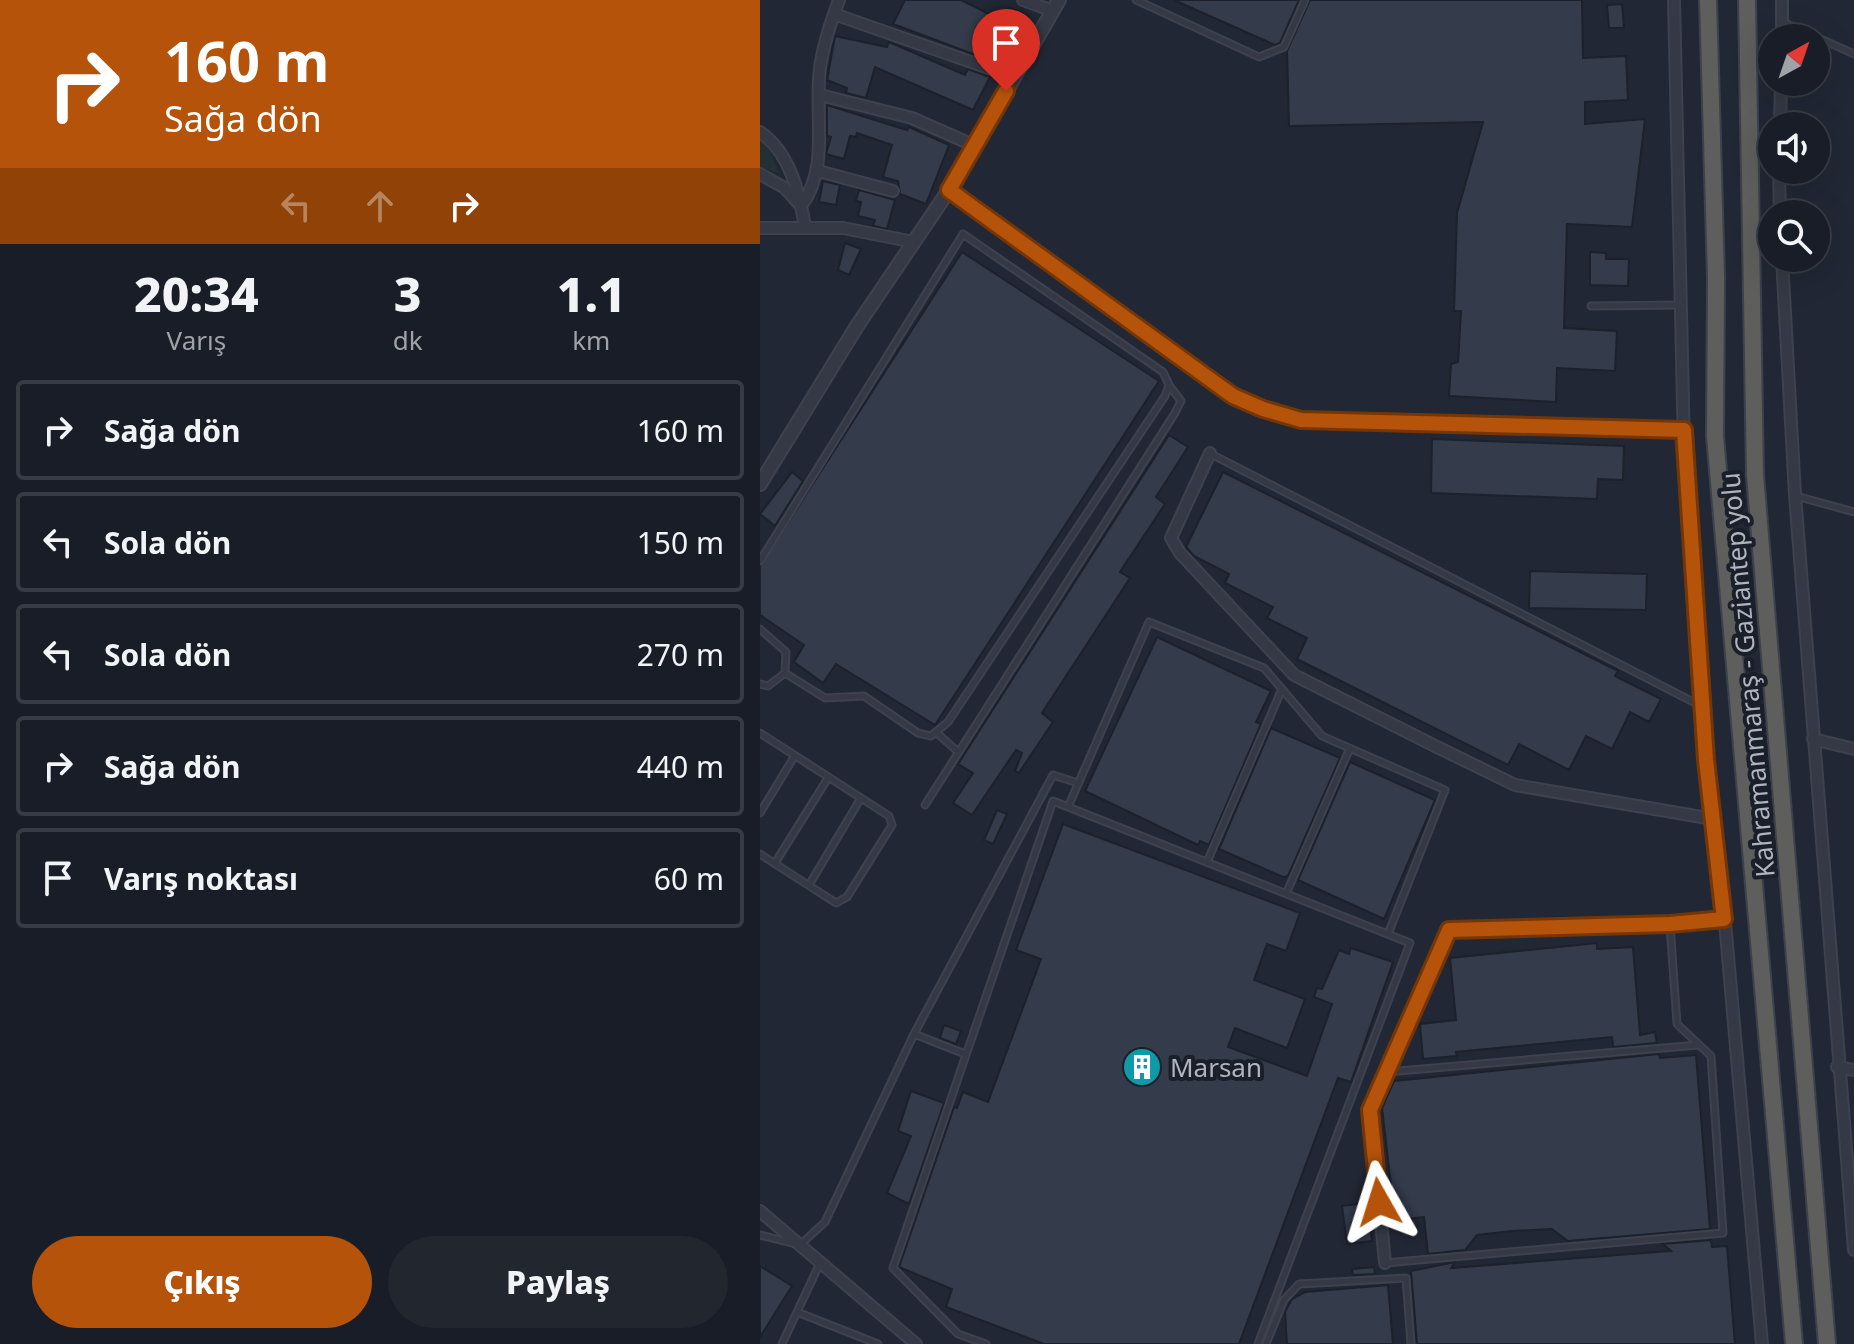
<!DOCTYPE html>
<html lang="tr">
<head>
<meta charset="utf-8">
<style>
	:root { --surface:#191d27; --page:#22262f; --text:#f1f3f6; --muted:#9fa2a7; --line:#373b44; --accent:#b45309 }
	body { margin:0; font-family:"Noto Sans",sans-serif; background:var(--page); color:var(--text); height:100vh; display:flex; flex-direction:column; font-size:30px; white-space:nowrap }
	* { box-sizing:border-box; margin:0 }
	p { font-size:26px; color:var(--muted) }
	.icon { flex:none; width:44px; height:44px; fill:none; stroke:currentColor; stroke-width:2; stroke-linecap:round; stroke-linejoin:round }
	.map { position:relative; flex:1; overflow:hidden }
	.panel { display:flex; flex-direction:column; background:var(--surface); width:760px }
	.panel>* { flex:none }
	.guide { background:#b45309; color:#fff; overflow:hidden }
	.needle { width:52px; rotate:40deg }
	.fabs { position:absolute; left:998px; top:24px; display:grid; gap:16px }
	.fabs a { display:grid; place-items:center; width:72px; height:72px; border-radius:50%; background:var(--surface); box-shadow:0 8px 32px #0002,0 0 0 2px var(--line); font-size:40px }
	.pin { position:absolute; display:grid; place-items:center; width:68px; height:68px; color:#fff; margin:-82px -34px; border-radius:50% 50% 50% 0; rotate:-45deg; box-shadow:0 0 8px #0007 }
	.pin .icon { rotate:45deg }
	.me { position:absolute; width:88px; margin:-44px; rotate:354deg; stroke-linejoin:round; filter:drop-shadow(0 0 6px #0008) }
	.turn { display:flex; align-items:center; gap:28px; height:168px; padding:0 32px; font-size:36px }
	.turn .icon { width:104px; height:104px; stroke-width:2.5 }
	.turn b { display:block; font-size:56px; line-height:68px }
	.lanes { display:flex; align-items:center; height:76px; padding:0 32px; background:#0003; justify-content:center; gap:40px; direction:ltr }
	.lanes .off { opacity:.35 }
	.eta { display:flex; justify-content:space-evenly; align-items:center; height:136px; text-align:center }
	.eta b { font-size:48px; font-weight:800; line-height:56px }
	.action { display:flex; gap:16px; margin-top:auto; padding:16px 32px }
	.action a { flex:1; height:92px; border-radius:48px; background:var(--accent); color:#fff; font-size:32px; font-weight:800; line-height:92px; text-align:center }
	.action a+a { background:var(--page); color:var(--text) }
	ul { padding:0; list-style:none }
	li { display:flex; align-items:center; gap:24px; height:100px; margin:0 16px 12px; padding:0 16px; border:4px solid var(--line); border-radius:8px }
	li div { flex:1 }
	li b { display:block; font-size:30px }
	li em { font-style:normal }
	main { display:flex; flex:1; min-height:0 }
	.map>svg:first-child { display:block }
	.green { fill:#233135 }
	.building { fill:#343b4a; stroke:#1c212b; stroke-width:2 }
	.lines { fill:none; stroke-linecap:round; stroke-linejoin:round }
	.service-casing { stroke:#3e424e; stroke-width:9 }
	.minor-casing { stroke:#3e424e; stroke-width:14 }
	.tertiary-casing { stroke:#3e424e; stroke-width:16 }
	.trunk-casing { stroke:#3c414c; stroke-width:20 }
	.service { stroke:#343945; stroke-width:5 }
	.minor { stroke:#343945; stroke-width:10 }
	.tertiary { stroke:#343945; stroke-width:12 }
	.trunk { stroke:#5e5e5c; stroke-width:16 }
	.route-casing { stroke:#753606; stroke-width:20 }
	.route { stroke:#b45309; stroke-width:14 }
	.labels { text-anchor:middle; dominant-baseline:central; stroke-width:8; stroke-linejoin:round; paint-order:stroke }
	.street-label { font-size:26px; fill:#afb4c1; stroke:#1a1f29 }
	.poi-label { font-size:26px; fill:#afb4c1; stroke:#1a1f29; text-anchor:start }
</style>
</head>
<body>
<main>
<section class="panel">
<div class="guide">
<div class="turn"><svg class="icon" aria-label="right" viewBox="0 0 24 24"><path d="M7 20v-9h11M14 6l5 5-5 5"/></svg><div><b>160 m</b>Sağa dön</div></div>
<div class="lanes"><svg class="icon off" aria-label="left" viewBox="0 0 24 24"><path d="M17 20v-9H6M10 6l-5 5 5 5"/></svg><svg class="icon off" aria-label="ahead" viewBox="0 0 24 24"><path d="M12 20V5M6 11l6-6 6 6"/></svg><svg class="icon" aria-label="right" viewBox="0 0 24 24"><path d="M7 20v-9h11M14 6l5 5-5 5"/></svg></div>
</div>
<div class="eta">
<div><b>20:34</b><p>Varış</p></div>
<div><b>3</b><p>dk</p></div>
<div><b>1.1</b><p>km</p></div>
</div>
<ul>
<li><svg class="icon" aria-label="right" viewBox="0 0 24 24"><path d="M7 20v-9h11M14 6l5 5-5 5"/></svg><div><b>Sağa dön</b></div><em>160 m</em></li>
<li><svg class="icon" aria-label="left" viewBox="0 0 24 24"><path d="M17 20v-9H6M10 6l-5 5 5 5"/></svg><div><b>Sola dön</b></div><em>150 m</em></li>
<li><svg class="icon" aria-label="left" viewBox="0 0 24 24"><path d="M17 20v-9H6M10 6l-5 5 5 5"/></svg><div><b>Sola dön</b></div><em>270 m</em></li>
<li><svg class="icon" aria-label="right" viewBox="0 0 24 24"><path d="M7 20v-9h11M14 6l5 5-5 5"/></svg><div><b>Sağa dön</b></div><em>440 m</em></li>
<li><svg class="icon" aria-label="arrive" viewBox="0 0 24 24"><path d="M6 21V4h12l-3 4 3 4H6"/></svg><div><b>Varış noktası</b></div><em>60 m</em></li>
</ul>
<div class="action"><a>Çıkış</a><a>Paylaş</a></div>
</section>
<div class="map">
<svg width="1094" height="1344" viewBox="0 0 1094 1344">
	<rect width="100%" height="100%" fill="#212734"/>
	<path class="green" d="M 0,140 L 6,143 L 20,174 L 0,167 Z"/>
	<path class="building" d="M 145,0 L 201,0 L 251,25 L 237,63 L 133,24 Z
		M 414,0 L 539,0 L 520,43 L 515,45 Z
		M 550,0 L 822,0 L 823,58 L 866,56 L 868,100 L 825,102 L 825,124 L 885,119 L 872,227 L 807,224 L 804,328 L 857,331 L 855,371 L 797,368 L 796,402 L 689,396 L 691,364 L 698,362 L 701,311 L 694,311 L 697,213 L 723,122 L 529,126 L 527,51 Z
		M 862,4 L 864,28 L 849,28 L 847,5 Z
		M 250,8 L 269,16 L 264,28 L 246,19 Z
		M 75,36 L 127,47 L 129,42 L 205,75 L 208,69 L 230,77 L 213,110 L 115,67 L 106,98 L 86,93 L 87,88 L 67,80 Z
		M 67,105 L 147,130 L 149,127 L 189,145 L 166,204 L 140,194 L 138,181 L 123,177 L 132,145 L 97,133 L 96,137 L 90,136 L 84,159 L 66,154 L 71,137 L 67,136 Z
		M 63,181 L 80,185 L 76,205 L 59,202 Z
		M 99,190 L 135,200 L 127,229 L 113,226 L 115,220 L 98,216 L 101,202 L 96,201 Z
		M 85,243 L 101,249 L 89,275 L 78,270 Z
		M 202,252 L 399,381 L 175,725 L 76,664 L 63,683 L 34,662 L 44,645 L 0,615 L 0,566 Z
		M 830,252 L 846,253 L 846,259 L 869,259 L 868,286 L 830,285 Z
		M 409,435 L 428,447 L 396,497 L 405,504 L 360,572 L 370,578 L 282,713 L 293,722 L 259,773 L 255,771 L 262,753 L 256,750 L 212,815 L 193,803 L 213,773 L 198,764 Z
		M 672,439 L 864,446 L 863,480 L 838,479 L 837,499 L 671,493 Z
		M 32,472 L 43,481 L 15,526 L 0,514 Z
		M 463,472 L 858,671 L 855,676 L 901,699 L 889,722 L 870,712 L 852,749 L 826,736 L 809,770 L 759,744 L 748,765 L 537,659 L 547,638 L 507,618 L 513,607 L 465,583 L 469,574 L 434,556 L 426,547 Z
		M 770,571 L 887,574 L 886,610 L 769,608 Z
		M 397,637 L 511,691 L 496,722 L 501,724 L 449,845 L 440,841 L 438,845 L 325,791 Z
		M 511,728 L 580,758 L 528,876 L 523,877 L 459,849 Z
		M 590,762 L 675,800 L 624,919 L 538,880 Z
		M 237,810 L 247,814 L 233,844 L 224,840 Z
		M 303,824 L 540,913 L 526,951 L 507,944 L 494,980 L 545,999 L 527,1048 L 475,1028 L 468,1047 L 547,1076 L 572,1004 L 554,997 L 557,988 L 562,989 L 579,950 L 589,954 L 591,948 L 633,962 L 591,1082 L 578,1078 L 479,1344 L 284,1344 L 186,1307 L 192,1289 L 139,1267 L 194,1107 L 197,1108 L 203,1092 L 228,1102 L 281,959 L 256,950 Z
		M 837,943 L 837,949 L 873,947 L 880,1035 L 895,1032 L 897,1043 L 853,1047 L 852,1037 L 696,1052 L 697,1056 L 663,1059 L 660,1024 L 696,1020 L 690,958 Z
		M 184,1025 L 201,1031 L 196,1044 L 180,1038 Z
		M 899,1054 L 900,1058 L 936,1055 L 950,1229 L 808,1241 L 792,1229 L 752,1231 L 717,1235 L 705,1250 L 668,1254 L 664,1217 L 635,1220 L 622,1108 L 634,1081 Z
		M 151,1091 L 184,1103 L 149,1204 L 127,1193 L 151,1136 L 138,1131 Z
		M 607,1203 L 612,1241 L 587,1244 L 582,1206 Z
		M 951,1240 L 952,1247 L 967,1246 L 975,1344 L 657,1344 L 651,1271 L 695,1262 L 691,1268 L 911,1251 L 903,1244 Z
		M 0,1266 L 32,1286 L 0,1337 Z
		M 614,1267 L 615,1274 L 593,1275 L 592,1269 Z
		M 628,1285 L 633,1344 L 527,1344 L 525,1312 L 532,1299 L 545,1292 Z"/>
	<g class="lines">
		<g class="service-casing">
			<path id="service" d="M 376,0 L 499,57 L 524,47 L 545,0
				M 1023,22 L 1094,54
				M 831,306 L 920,305
				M 451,454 L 943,707
				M 1036,496 L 1094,512
				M 0,561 L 203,234 L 403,372 L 409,385 L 405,396 L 188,722 L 171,736 L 158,733 L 104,696 L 65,698 L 25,673 L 8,686 L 0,684
				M 0,629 L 26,652 L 25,673
				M 0,733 L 129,816 L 132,825 L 87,897 L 76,903 L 0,854
				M 177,733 L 197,751
				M 165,805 L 415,413 L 421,401 L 409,385
				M 308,807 L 389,622 L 504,668 L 562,736 L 685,790 L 628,934
				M 0,813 L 34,757
				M 447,862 L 522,689
				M 15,863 L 68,778
				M 49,885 L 101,798
				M 526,894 L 590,748
				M 154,1034 L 293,775 L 318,783
				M 627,1072 L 938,1045
				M 0,1235 L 40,1245 L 65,1222 L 154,1034 L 205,1054
				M 625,1263 L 963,1233 L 951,1056 L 917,1024 L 910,925
				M 37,1312 L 118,1344
				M 22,1344 L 60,1263
				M 226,1344 L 198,1334 L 133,1268 L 293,801 L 650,943 L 498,1344
				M 506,1344 L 524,1300 L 539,1284 L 646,1278 L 651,1344"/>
		</g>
		<g class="minor-casing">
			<path id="minor" d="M 263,0 L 293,11
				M 914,0 L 924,447 L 946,760 L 966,933 L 1002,1344
				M 74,14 L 254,77
				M 1022,38 L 1022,0
				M 60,95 L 152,118 L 213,145
				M 1020,126 L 1021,82
				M 0,132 C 30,152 39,193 45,226
				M 1019,170 L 1020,214
				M 58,171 L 133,191
				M 0,174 L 25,188 L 41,206 C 68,171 56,120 59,79 C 60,53 70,24 79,0
				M 189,190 L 473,396 L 541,420 L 924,430
				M 0,228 L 83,228 L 154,242
				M 1022,258 L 1035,495 L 1094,1250
				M 450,453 L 411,538 L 420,553 L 534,675 L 677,747 L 755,785 L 953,819
				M 1053,739 L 1094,749
				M 1077,1067 L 1094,1070
				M 0,1211 L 156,1344
				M 625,1263 L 610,1110 L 689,930 L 910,924 L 964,919"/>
		</g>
		<g class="tertiary-casing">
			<path id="tertiary" d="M 0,484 L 97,326 L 189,190 L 299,0"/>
		</g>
		<g class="trunk-casing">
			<path id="trunk" d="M 948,0 L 956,278 L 955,436 L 1034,1344
				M 987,0 L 995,475 L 1067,1344"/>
		</g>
		<use href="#service" class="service"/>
		<use href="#minor" class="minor"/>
		<use href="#tertiary" class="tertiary"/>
		<use href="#trunk" class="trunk"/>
	</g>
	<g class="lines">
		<g class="route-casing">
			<path id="route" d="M 246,91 L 189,190 L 473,396 L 503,409 L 541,420 L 924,430 L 946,760 L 964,919 L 910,924 L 689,930 L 610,1110 L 619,1202"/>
		</g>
		<use href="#route" class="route"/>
	</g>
	<defs>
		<g id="building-disc" transform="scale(2)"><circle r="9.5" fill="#0f9aa8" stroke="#1a1f29"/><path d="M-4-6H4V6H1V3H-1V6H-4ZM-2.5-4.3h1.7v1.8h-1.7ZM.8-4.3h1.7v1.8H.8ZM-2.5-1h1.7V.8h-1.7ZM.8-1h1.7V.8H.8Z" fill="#fff"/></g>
	</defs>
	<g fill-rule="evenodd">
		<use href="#building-disc" x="382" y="1067"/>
	</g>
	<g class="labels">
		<g class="street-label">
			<text transform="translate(987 675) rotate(-95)">Kahramanmaraş - Gaziantep yolu</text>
		</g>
		<g class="poi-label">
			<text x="410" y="1067">Marsan</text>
		</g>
	</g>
</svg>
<div class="fabs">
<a><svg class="needle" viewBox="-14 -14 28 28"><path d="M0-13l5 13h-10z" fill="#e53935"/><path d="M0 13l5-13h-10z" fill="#9fa2a7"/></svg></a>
<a><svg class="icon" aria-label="sound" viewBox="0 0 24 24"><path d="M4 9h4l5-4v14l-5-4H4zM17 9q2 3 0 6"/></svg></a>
<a><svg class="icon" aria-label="search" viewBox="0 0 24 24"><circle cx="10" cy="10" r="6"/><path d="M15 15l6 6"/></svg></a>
</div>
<div class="pin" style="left:246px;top:91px;background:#d93025"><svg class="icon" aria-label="arrive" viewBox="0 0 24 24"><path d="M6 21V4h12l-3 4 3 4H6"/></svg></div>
<svg class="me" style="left:619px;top:1202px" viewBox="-20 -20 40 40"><path d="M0-17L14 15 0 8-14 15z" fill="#b45309" stroke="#fff" stroke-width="4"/></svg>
</div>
</main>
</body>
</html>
